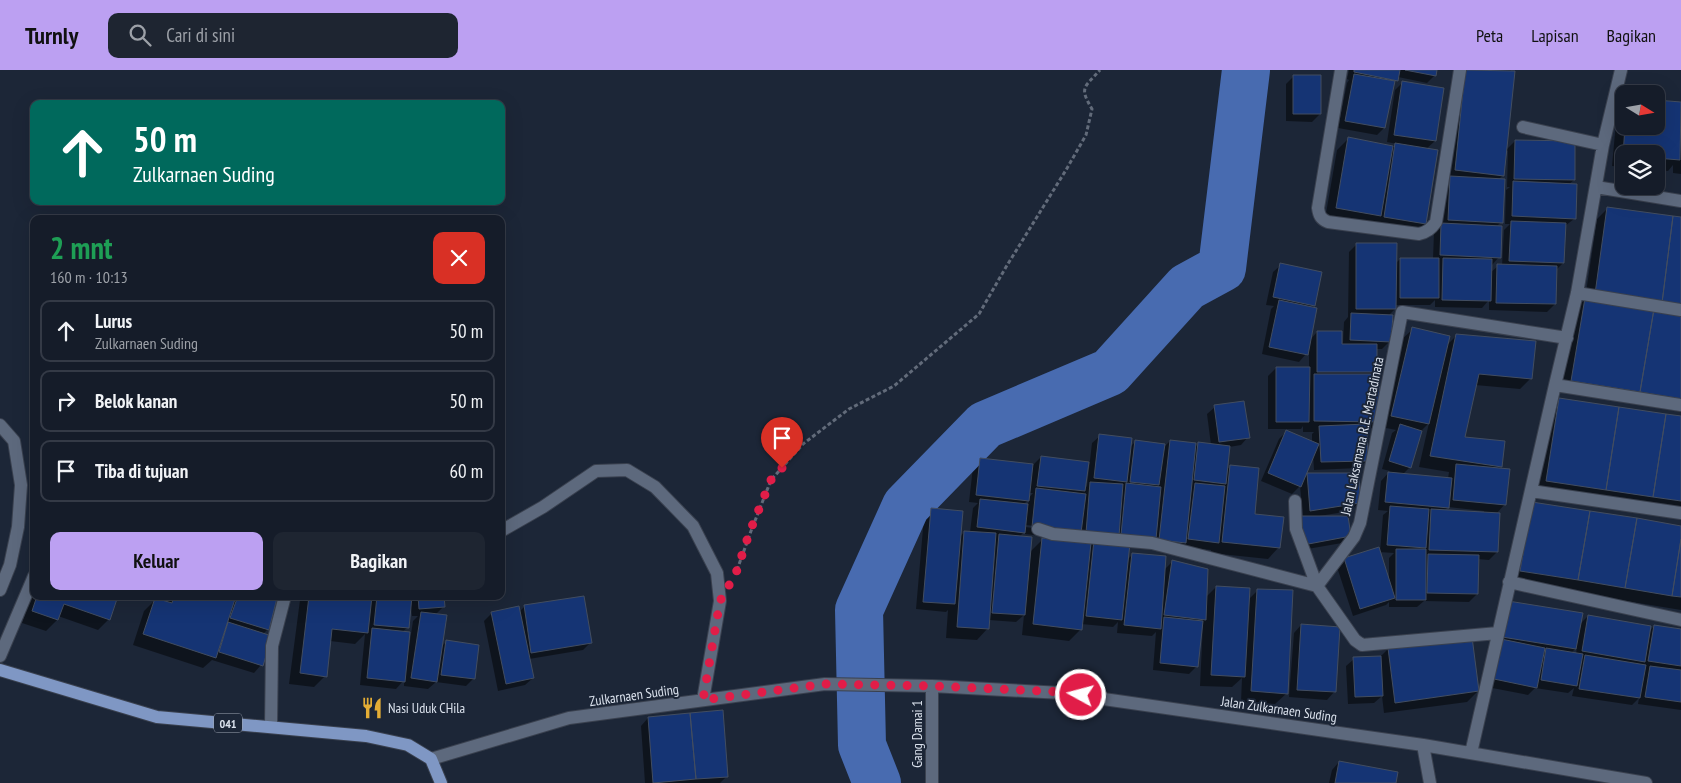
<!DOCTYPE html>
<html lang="id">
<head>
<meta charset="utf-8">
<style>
	:root { --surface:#151c29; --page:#1e2531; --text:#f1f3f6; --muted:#9da1a8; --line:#343a46; --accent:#bca0f2 }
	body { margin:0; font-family:"PT Sans Narrow",sans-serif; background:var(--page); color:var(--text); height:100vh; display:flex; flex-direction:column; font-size:19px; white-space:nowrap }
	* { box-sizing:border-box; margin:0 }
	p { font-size:16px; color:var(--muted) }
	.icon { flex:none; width:28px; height:28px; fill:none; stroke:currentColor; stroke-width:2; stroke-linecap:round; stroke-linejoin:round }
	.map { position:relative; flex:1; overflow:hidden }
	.details { position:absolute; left:30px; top:145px; width:475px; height:385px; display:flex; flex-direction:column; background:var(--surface); border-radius:10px; box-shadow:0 5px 20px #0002,0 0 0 1px var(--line) }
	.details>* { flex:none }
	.banner { position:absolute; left:30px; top:30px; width:475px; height:105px; border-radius:10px; box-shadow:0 5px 20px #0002,0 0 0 1px var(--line); background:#00695c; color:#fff; overflow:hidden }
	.needle { width:32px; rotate:101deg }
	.buttons { position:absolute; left:1615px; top:15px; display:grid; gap:10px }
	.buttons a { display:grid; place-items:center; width:50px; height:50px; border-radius:10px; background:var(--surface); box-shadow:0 5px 20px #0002,0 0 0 1px var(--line); font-size:25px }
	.pin { position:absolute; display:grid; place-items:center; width:42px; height:42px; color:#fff; margin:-51px -21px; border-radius:50% 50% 50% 0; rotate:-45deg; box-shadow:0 0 5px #0007 }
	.pin .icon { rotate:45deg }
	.me { position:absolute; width:55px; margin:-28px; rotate:277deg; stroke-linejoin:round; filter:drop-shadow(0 0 4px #0008) }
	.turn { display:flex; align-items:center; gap:18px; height:105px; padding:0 20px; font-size:22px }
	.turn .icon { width:65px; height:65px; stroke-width:2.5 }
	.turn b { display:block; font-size:35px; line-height:42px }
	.round { display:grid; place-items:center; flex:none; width:52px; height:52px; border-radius:10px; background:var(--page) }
	.headline { display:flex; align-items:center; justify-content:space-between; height:85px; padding:0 20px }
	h1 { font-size:30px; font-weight:600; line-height:38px; color:#1e9e55 }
	.action { display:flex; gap:10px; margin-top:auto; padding:10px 20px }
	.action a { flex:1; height:58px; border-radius:10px; background:var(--accent); color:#111; font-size:20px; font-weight:600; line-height:58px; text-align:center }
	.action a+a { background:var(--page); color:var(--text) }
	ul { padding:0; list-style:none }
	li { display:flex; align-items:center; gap:15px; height:62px; margin:0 10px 8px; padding:0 10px; border:2px solid var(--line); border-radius:10px }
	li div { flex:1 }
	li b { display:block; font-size:19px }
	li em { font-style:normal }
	header { display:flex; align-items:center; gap:30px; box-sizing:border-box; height:70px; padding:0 25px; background:var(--accent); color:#111 }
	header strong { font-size:24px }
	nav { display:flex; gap:28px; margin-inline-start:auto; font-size:18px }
	.search { width:350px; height:45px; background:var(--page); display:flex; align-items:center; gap:12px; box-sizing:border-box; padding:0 18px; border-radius:10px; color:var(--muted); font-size:19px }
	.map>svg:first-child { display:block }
	.shadow { fill:#0007; fill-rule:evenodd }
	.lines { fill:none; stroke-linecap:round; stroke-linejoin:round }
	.river { stroke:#486bb0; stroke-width:48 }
	.building { fill:#153474; stroke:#424d60 }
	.minor-casing { stroke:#3a414f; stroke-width:14 }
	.major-casing { stroke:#3a414f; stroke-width:14 }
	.path { stroke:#626b7a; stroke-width:3; stroke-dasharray:4 2.5; stroke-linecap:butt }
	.minor { stroke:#5d697d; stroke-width:12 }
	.major { stroke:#7f97c4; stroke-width:12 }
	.route { stroke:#e11d48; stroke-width:9; stroke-dasharray:0 16.2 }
	.labels { text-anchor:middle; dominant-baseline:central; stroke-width:4; stroke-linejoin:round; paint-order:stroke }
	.shield { fill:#1c2637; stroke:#a1a9b6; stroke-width:1 }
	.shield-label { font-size:12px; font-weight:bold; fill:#dae1ec }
	.street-label { font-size:14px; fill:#dae1ec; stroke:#1c2637 }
	.poi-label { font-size:14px; fill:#dae1ec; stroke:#1c2637; text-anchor:start }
</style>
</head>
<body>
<header>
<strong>Turnly</strong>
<div class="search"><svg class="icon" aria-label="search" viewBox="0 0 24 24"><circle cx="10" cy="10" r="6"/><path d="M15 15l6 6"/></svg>Cari di sini</div>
<nav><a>Peta</a><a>Lapisan</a><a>Bagikan</a></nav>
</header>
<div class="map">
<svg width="1681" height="713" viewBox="0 0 1681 713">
	<rect width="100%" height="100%" fill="#1c2637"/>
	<path class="shadow" d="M 1349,0 L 1436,0 L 1435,5 L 1427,13 L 1398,7 L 1393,14 L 1384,58 L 1377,65 L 1338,58 L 1347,13 L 1349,10 L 1347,9 Z
		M 1463,0 L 1511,0 L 1503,105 L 1498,110 L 1501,152 L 1496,157 L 1499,187 L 1492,195 L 1490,203 L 1498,196 L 1502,196 L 1504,160 L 1510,154 L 1505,154 L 1506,120 L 1510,117 L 1507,117 L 1508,81 L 1506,80 L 1515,71 L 1574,110 L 1568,115 L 1574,149 L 1565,156 L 1563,193 L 1556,200 L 1555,234 L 1547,242 L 1489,240 L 1489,230 L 1482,238 L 1435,237 L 1435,230 L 1430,235 L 1395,235 L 1395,239 L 1388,246 L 1390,271 L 1382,279 L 1376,279 L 1376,302 L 1372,305 L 1378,351 L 1367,363 L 1367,390 L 1359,398 L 1314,400 L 1313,384 L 1302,409 L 1307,405 L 1358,433 L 1351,441 L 1319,446 L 1350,466 L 1342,473 L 1296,481 L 1294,455 L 1303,447 L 1300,416 L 1292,424 L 1261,411 L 1279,369 L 1287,361 L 1312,372 L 1312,364 L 1314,362 L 1303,362 L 1303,356 L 1301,359 L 1268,359 L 1268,306 L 1276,298 L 1309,298 L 1309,276 L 1306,284 L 1299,292 L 1262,284 L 1271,239 L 1274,236 L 1266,235 L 1273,202 L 1281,195 L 1314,235 L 1311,238 L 1310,270 L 1317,262 L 1343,273 L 1344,252 L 1348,247 L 1349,182 L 1357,174 L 1395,194 L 1400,189 L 1433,189 L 1434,162 Z
		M 1294,6 L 1320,44 L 1312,52 L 1286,51 L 1286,14 Z
		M 1402,13 L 1435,71 L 1425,80 L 1425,154 L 1413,165 L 1373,159 L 1374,151 L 1368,156 L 1325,149 L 1337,80 L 1348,69 L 1393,77 L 1397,74 L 1387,72 L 1395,20 Z
		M 1656,32 L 1681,34 L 1681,104 L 1673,103 L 1673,95 L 1668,101 L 1656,100 L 1656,84 L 1624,84 L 1624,97 L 1612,96 L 1617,41 L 1624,34 L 1624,56 L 1656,56 Z
		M 1608,138 L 1681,148 L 1681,342 L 1561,322 L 1574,240 L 1585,229 L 1597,149 Z
		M 1413,259 L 1447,275 L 1457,265 L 1531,308 L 1520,319 L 1475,315 L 1463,368 L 1501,396 L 1498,399 L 1505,434 L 1496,444 L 1497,482 L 1489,490 L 1477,489 L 1477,524 L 1469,532 L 1424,531 L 1417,537 L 1389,537 L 1389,532 L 1386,535 L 1353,546 L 1337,497 L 1345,489 L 1380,482 L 1383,445 L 1388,441 L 1378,440 L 1381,411 L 1390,401 L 1382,399 L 1392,363 L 1396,360 L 1381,357 L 1401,270 ZM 1429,353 L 1419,397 L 1449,402 L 1448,409 L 1403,404 L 1410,397 L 1421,361 ZM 1448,437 L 1484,441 L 1484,443 L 1444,441 ZM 1379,482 L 1394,483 L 1389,488 L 1389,510 Z
		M 1559,329 L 1681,348 L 1681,444 L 1536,422 L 1548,341 Z
		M 1215,337 L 1248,367 L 1241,375 L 1229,377 L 1226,400 L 1231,396 L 1253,445 L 1279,477 L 1268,489 L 1211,483 L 1211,480 L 1181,477 L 1128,474 L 1127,490 L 1133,484 L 1164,500 L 1172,492 L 1205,528 L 1216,517 L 1248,530 L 1258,520 L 1287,623 L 1275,634 L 1241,632 L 1242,608 L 1232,617 L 1200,616 L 1203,553 L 1201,553 L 1197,596 L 1189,604 L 1153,600 L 1156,562 L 1152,566 L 1117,563 L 1118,552 L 1113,557 L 1081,554 L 1081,559 L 1069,571 L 1022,565 L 1024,545 L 1016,552 L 989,550 L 988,558 L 977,570 L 946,568 L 948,540 L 946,542 L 916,539 L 924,447 L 931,440 L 960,467 L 964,462 L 970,462 L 973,438 L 978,433 L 969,432 L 973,397 L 981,390 L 1033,395 L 1041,387 L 1084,420 L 1087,416 L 1092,373 L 1100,366 L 1130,377 L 1136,371 L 1163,378 L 1170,371 L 1195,377 L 1199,373 L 1211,375 L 1207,344 ZM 1028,423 L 1033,423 L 1028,429 ZM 1029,429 L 1028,436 L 1023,435 ZM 1026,455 L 1075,461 L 1075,463 L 1025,457 ZM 1025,461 L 1025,464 L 1093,472 L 1091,474 L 1043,469 L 1029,483 L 1019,467 Z
		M 1521,444 L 1681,457 L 1681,540 L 1510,512 Z
		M 34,518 L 34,526 L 117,526 L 109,549 L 98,560 L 58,546 L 57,550 L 46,561 L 22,553 Z
		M 168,526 L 276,526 L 268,559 L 263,564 L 261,595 L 254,603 L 212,590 L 203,598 L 133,575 L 144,541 L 156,529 L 166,533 Z
		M 303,526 L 443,526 L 444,536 L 435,545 L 441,577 L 446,572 L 474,608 L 466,616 L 436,612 L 428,619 L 404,616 L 404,610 L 396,619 L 360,615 L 365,564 L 355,574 L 330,571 L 325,606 L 314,617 L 289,614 L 300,530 ZM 411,537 L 412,546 L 418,546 L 413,551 L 409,577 L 407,577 L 402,562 L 407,558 Z
		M 525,536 L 590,573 L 583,580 L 529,589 L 533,608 L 525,615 L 498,621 L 484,551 L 492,543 L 519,542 Z
		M 1500,540 L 1579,555 L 1588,546 L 1649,562 L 1654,556 L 1681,560 L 1681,640 L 1638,634 L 1639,628 L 1632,635 L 1572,626 L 1574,618 L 1568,623 L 1535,618 L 1528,625 L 1487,617 ZM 1577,577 L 1576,584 L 1571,583 Z
		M 1301,555 L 1334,622 L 1327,630 L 1289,627 L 1294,563 Z
		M 1388,579 L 1478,621 L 1467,632 L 1384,643 L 1382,626 L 1374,633 L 1348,634 L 1346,596 L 1354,589 L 1380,587 Z
		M 648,648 L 727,706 L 720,713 L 645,713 L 641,656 Z
		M 1339,692 L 1395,713 L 1329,713 L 1332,700 Z"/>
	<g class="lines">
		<path class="river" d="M 877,713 L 862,675 L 859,540 L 906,436 L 985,355 L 1110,302 L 1187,217 L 1222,198 L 1246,0"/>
	</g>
	<path class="building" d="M 1354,0 L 1400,0 L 1398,11 L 1354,2 Z
		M 1405,0 L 1437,0 L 1436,6 Z
		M 1465,0 L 1515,1 L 1504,106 L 1455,100 Z
		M 1354,4 L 1395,11 L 1385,58 L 1345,51 Z
		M 1293,5 L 1321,5 L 1321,44 L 1293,44 Z
		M 1402,11 L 1444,18 L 1436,71 L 1394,65 Z
		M 1656,30 L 1681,32 L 1680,90 L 1656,88 L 1656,84 L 1624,84 L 1623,86 L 1625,56 L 1656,56 Z
		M 1348,67 L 1393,76 L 1381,146 L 1336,138 Z
		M 1515,70 L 1575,71 L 1575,110 L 1514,109 Z
		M 1395,73 L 1438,80 L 1426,154 L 1384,147 Z
		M 1450,106 L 1505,109 L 1503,153 L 1448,150 Z
		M 1513,111 L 1577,114 L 1576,149 L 1512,146 Z
		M 1607,137 L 1673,146 L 1662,233 L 1595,224 Z
		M 1673,146 L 1681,147 L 1681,235 L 1662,233 Z
		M 1511,151 L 1566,153 L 1564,193 L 1509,191 Z
		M 1441,153 L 1502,156 L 1501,188 L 1440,185 Z
		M 1356,173 L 1397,173 L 1396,239 L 1356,239 Z
		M 1400,188 L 1439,188 L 1439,228 L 1400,228 Z
		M 1443,188 L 1492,189 L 1491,231 L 1442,230 Z
		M 1280,193 L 1322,202 L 1315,236 L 1273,227 Z
		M 1497,194 L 1557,196 L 1556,234 L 1496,233 Z
		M 1585,228 L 1654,239 L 1640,322 L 1571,311 Z
		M 1279,230 L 1317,238 L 1308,285 L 1269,277 Z
		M 1654,239 L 1681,244 L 1681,329 L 1640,322 Z
		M 1351,243 L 1393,245 L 1391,272 L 1350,270 Z
		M 1412,257 L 1450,266 L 1429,354 L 1391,346 Z
		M 1317,261 L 1342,261 L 1342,274 L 1377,274 L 1377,302 L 1317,302 Z
		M 1456,264 L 1536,271 L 1532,309 L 1479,304 L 1465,367 L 1505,371 L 1502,397 L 1430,386 Z
		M 1276,297 L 1310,297 L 1309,352 L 1276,352 Z
		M 1314,304 L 1380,304 L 1379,352 L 1314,351 Z
		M 1559,328 L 1619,337 L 1606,420 L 1546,411 Z
		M 1244,331 L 1250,368 L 1219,372 L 1214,335 Z
		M 1619,337 L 1666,344 L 1653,427 L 1606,420 Z
		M 1666,344 L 1681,346 L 1681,431 L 1653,427 Z
		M 1367,354 L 1368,391 L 1321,392 L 1319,356 Z
		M 1400,354 L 1422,361 L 1411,398 L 1389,391 Z
		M 1286,360 L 1319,374 L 1301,417 L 1268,403 Z
		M 1099,364 L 1132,368 L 1127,412 L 1094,408 Z
		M 1135,370 L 1165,374 L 1159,415 L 1130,412 Z
		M 1170,370 L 1196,373 L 1186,473 L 1159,470 Z
		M 1198,372 L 1230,376 L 1226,414 L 1194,410 Z
		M 1041,386 L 1089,392 L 1085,421 L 1037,416 Z
		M 980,388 L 1033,394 L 1029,431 L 976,425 Z
		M 1456,394 L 1510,399 L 1506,435 L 1453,430 Z
		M 1230,395 L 1259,398 L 1255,444 L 1284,447 L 1280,478 L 1222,472 Z
		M 1388,402 L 1452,408 L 1449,438 L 1385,432 Z
		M 1307,403 L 1359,403 L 1360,433 L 1310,441 Z
		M 1090,412 L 1123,414 L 1119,466 L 1086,463 Z
		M 1126,413 L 1161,417 L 1156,469 L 1121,465 Z
		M 1195,413 L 1225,416 L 1219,473 L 1188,469 Z
		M 1036,418 L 1086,424 L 1081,463 L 1032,457 Z
		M 980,429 L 1028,434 L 1025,463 L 977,457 Z
		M 1532,432 L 1590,441 L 1578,510 L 1520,501 Z
		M 1390,436 L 1429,439 L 1426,478 L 1387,475 Z
		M 931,438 L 963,441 L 955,534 L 923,532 Z
		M 1431,439 L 1500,443 L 1498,482 L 1429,480 Z
		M 1590,441 L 1637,448 L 1625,518 L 1578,510 Z
		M 1301,446 L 1348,446 L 1351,466 L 1303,475 Z
		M 1637,448 L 1681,456 L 1681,469 L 1672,526 L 1625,518 Z
		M 964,461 L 996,463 L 989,559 L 957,557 Z
		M 999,464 L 1032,467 L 1025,545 L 992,543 Z
		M 1042,468 L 1091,473 L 1082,560 L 1033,554 Z
		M 1681,469 L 1681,527 L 1672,526 Z
		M 1094,470 L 1130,473 L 1122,550 L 1086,546 Z
		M 1379,477 L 1395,528 L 1360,539 L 1344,488 Z
		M 1396,479 L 1426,479 L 1426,530 L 1396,530 Z
		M 1132,483 L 1166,486 L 1161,559 L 1124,555 Z
		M 1428,484 L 1479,485 L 1478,524 L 1427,523 Z
		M 1172,490 L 1208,499 L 1206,550 L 1164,545 Z
		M 1216,516 L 1250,518 L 1245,607 L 1211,605 Z
		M 1257,519 L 1293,520 L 1288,624 L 1251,621 Z
		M 37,526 L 118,526 L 110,550 L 64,534 L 58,550 L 32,541 Z
		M 174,526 L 236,526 L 216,588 L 143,564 L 155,528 L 172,533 Z
		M 238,526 L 271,526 L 277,528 L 269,560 L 230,548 Z
		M 309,526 L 372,526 L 368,563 L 332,559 L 327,607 L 300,603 Z
		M 377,526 L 412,526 L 409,558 L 374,555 Z
		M 418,526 L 444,526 L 445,537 L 419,539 Z
		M 584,526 L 592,573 L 531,583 L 524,535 Z
		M 1508,531 L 1583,543 L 1576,579 L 1502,567 Z
		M 519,536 L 534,608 L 506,614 L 491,542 Z
		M 421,542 L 447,545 L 437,612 L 411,608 Z
		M 1588,545 L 1651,556 L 1645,592 L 1582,581 Z
		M 1164,547 L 1203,551 L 1198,597 L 1160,593 Z
		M 228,552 L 272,566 L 263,596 L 219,582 Z
		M 1301,554 L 1340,557 L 1336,622 L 1297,620 Z
		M 1654,555 L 1681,559 L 1681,596 L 1648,591 Z
		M 372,558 L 410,562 L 405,612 L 367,608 Z
		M 1472,567 L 1479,621 L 1395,633 L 1388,578 Z
		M 1501,569 L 1545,578 L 1537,618 L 1494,609 Z
		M 446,570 L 479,575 L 475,609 L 441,605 Z
		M 1546,578 L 1583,584 L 1577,616 L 1541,610 Z
		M 1585,585 L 1646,595 L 1640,628 L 1579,619 Z
		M 1381,586 L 1383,626 L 1355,627 L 1353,587 Z
		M 1650,596 L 1681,600 L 1681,632 L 1645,627 Z
		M 723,640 L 728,707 L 696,709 L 690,643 Z
		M 690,643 L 696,709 L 653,713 L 648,647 Z
		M 1339,691 L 1398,702 L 1396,713 L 1335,713 Z"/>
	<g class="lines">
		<g class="minor-casing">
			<path id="minor" d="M 1341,0 L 1318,138 C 1319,146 1321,149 1328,152 L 1419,164 C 1427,162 1431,159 1436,152 L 1460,0
				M 1523,57 L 1603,75
				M 1596,117 L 1681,131
				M 1577,223 L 1681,240
				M 1555,315 L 1681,335
				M 0,355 L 14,371 L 21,415 L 18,457 L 10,495 L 0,520
				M 1531,421 L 1681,443
				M 1295,431 L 1296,459 L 1317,516 L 1355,570 L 1362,575 L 1498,563
				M 1038,459 L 1053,464 L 1152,473 L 1317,516
				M 501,461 L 543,437 L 596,401 L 627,400 L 655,417 L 693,456 L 717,503 L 720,531 L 703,630
				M 1509,512 L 1681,550
				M 1317,516 L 1354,467 L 1360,453 L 1402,242 L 1567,268
				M 0,586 L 34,506
				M 271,657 L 272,576 L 285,526
				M 1423,675 L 1430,713
				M 1471,683 L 1555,315 L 1577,223 L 1603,75 L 1621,0
				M 431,689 L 569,648 L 825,614 L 932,616 L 1062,623 L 1423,675 L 1646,713
				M 932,713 L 932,616"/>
		</g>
		<g class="major-casing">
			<path id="major" d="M 0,600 L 157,647 L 366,666 L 408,675 L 431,689 L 441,713"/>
		</g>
		<path class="path" d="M 737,500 L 751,461 L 771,410 L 803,374 L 849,339 L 894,316 L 979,244 L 1006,197 L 1066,100 L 1086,65 L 1092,39 C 1079,17 1084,18 1100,0"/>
		<use href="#minor" class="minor"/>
		<use href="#major" class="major"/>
	</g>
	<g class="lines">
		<path class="route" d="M 782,398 L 771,410 L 750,461 L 736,503 L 720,531 L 703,630 L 825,614 L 932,616 L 1062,622 L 1081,625"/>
	</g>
	<defs>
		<g id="restaurant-bare" transform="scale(1.725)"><path d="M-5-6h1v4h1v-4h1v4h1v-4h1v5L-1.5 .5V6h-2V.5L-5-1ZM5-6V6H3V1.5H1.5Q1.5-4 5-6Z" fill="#e4ad35" stroke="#1c2637" stroke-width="2.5" paint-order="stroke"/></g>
	</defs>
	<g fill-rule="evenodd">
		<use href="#restaurant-bare" x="372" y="638"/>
	</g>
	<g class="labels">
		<rect class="shield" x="214" y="643.5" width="28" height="19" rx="4"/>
		<g class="shield-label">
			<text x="228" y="653">041</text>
		</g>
		<g class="street-label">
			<text transform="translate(1362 366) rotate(-78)">Jalan Laksamana R.E. Martadinata</text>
			<text transform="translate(634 625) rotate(-8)">Zulkarnaen Suding</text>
			<text transform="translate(1279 639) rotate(8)">Jalan Zulkarnaen Suding</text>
			<text transform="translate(917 664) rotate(-90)">Gang Damai 1</text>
		</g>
		<g class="poi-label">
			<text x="388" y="638">Nasi Uduk CHila</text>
		</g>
	</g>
</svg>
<div class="buttons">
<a><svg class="needle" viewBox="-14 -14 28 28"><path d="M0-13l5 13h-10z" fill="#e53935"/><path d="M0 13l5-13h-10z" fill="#9da1a8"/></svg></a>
<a><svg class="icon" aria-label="layers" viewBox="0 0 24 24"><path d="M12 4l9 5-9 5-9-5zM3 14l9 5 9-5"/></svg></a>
</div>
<div class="pin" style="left:782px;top:398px;background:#d93025"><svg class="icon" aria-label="arrive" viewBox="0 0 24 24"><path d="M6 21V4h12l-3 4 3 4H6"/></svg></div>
<svg class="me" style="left:1081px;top:625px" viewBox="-20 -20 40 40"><circle r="17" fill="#e11d48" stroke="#fff" stroke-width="3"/><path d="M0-11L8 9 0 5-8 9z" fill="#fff"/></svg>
<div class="banner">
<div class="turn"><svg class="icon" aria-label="ahead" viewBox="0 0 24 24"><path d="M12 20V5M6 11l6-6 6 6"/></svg><div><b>50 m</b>Zulkarnaen Suding</div></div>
</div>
<section class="details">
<div class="headline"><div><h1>2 mnt</h1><p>160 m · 10:13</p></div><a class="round" style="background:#d93025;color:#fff"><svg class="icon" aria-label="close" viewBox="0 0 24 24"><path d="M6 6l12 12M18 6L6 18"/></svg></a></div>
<ul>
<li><svg class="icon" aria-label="ahead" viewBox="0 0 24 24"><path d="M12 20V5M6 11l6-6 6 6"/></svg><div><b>Lurus</b><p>Zulkarnaen Suding</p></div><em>50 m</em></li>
<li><svg class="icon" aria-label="right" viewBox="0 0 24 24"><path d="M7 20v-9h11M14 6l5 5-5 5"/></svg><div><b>Belok kanan</b></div><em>50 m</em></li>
<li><svg class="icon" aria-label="arrive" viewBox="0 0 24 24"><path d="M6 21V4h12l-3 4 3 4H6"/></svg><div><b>Tiba di tujuan</b></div><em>60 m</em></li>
</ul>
<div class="action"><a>Keluar</a><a>Bagikan</a></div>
</section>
</div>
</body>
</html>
